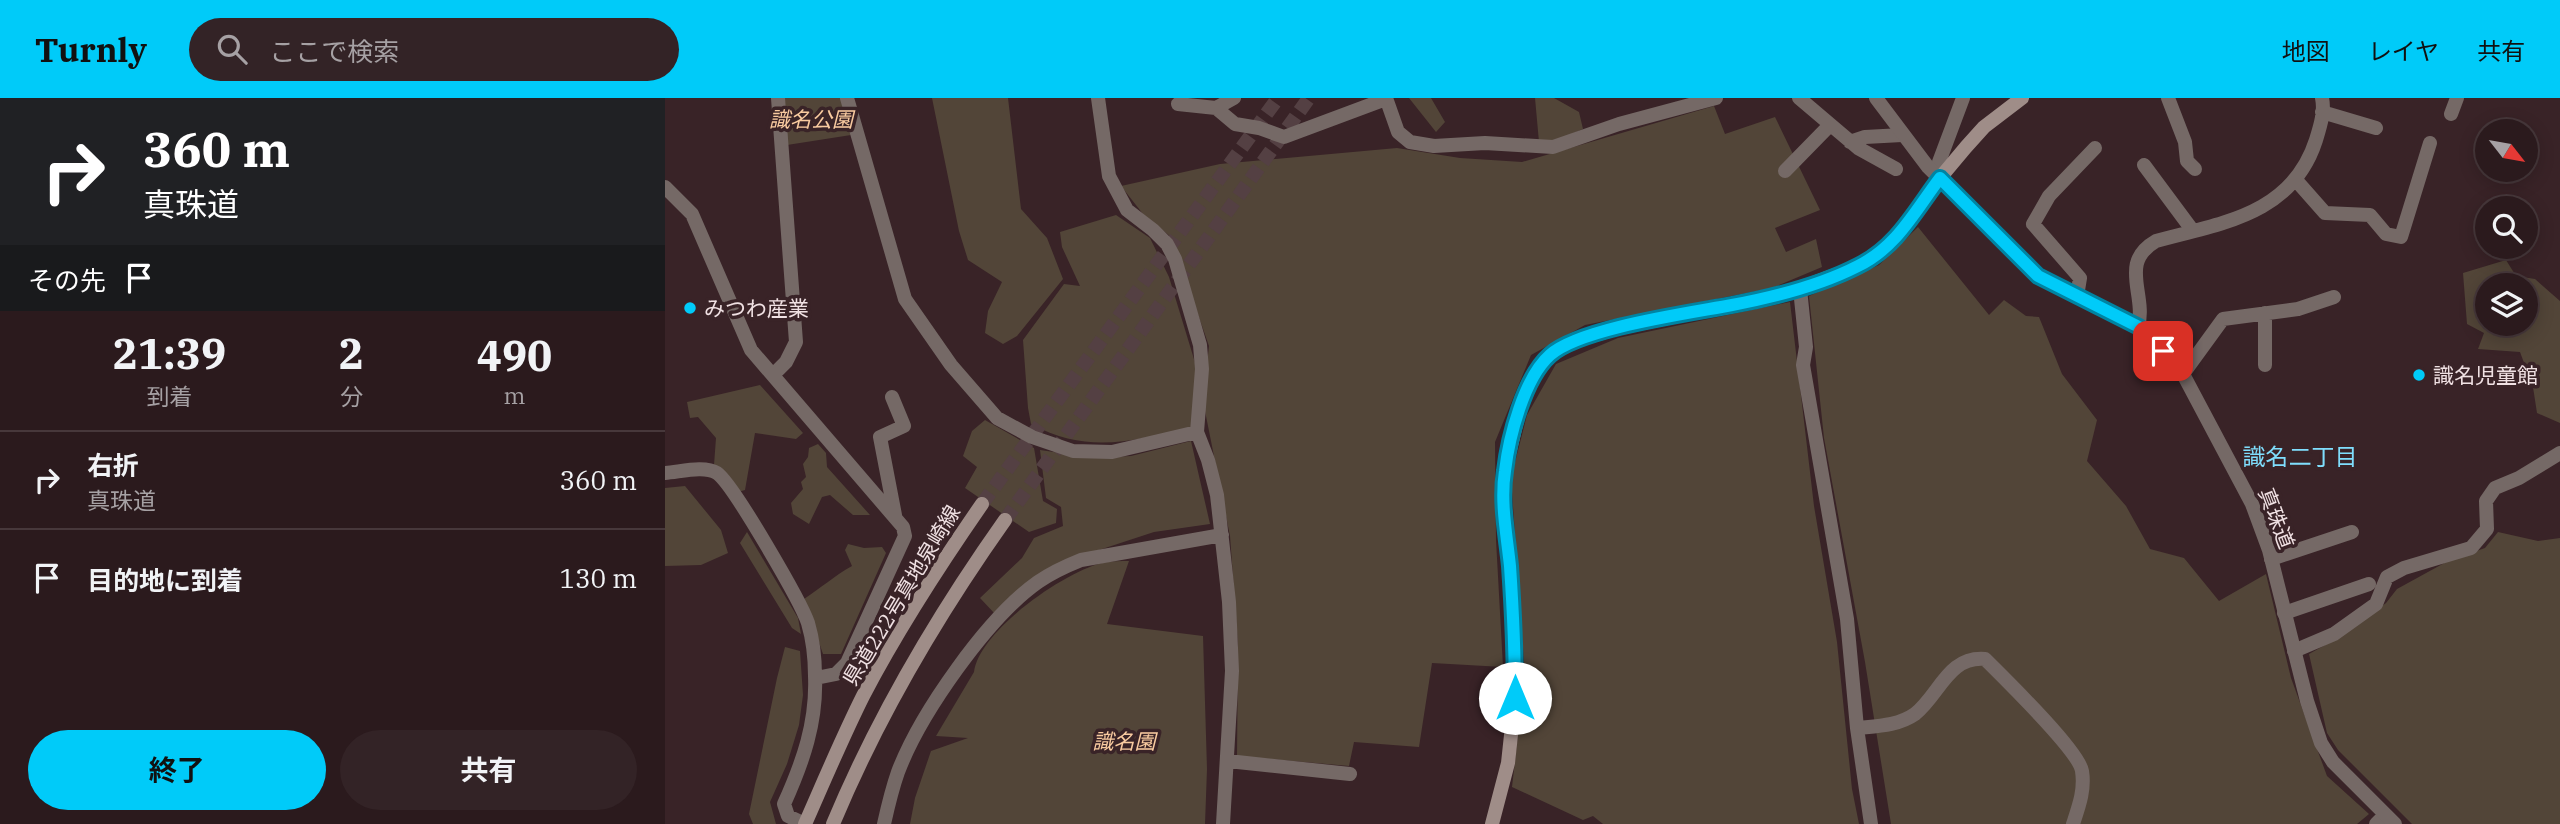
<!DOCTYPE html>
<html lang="ja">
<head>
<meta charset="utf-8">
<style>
	:root { --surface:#2b1a1d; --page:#332326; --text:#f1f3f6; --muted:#a6a1a4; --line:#47383b; --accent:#00cbf9 }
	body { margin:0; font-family:"IBM Plex Serif","Noto Sans JP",serif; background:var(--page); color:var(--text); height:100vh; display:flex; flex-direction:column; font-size:26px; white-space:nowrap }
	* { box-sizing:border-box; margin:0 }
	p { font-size:23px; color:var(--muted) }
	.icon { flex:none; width:38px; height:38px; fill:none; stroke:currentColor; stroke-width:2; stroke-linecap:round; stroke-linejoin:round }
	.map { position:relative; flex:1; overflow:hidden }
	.side { display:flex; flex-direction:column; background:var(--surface); width:665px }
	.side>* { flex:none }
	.hud { background:#202124; color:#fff; overflow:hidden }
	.needle { width:46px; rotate:121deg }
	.controls { position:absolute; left:1810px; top:21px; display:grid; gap:14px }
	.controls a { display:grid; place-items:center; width:63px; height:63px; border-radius:50%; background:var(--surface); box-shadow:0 4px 18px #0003,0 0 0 2px var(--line); font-size:35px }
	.pin { position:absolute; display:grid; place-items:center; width:60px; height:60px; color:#fff; margin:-30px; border-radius:14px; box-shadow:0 4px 10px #0006 }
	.me { position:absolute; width:77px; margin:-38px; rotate:0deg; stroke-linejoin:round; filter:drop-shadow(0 0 5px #0008) }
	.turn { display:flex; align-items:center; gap:24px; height:147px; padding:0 28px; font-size:32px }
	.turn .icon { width:91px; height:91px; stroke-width:2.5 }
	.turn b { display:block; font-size:49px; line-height:60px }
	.then { display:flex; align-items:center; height:66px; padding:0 28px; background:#0003; gap:14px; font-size:26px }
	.eta { display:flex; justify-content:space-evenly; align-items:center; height:119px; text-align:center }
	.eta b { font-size:42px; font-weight:700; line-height:49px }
	.cta { display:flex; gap:14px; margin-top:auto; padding:14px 28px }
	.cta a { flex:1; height:80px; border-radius:42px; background:var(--accent); color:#111; font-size:28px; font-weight:700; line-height:80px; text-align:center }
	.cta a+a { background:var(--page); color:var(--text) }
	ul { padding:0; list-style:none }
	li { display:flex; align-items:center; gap:21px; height:98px; padding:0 28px; border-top:2px solid var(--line) }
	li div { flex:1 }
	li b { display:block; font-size:26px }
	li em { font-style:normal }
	header { display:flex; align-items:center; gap:42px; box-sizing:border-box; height:98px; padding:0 35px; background:var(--accent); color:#111 }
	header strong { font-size:33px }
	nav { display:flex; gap:38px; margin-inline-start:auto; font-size:24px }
	.search { width:490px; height:63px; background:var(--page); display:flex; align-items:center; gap:18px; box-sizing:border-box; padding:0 24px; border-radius:38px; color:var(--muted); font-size:26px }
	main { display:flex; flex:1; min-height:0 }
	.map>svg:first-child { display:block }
	.green { fill:#524538; fill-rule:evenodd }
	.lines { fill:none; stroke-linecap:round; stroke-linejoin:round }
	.secondary-tunnel { stroke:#544043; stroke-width:14; stroke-dasharray:14 7; stroke-linecap:butt }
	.minor { stroke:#756966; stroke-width:14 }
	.tertiary { stroke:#756966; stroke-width:14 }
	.secondary { stroke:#9f8d88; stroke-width:14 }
	.route-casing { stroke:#0084a2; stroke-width:18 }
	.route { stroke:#00cbf9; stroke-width:12 }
	.poi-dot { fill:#00cbf9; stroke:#392327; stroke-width:2.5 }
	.labels { text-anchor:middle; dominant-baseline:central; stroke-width:7; stroke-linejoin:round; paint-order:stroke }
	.park-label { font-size:21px; font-style:italic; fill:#f9cba0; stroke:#392327 }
	.poi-label { font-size:21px; fill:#f0e1e3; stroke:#392327; text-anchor:start }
	.street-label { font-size:21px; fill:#f0e1e3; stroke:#392327 }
	.neighbourhood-label { font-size:23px; fill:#7fdefd; stroke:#392327 }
</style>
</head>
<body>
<header>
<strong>Turnly</strong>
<div class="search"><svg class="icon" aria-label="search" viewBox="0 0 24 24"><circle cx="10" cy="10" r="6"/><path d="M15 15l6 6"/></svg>ここで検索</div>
<nav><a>地図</a><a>レイヤ</a><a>共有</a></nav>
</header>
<main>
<section class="side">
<div class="hud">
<div class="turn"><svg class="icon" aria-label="right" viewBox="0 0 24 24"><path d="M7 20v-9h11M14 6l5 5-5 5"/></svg><div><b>360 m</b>真珠道</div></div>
<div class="then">その先<svg class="icon" aria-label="arrive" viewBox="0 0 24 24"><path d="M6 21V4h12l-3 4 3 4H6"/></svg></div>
</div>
<div class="eta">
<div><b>21:39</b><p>到着</p></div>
<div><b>2</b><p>分</p></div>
<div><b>490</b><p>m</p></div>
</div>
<ul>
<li><svg class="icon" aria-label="right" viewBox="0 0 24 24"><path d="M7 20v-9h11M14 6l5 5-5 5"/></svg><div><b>右折</b><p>真珠道</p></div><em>360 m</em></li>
<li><svg class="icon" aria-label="arrive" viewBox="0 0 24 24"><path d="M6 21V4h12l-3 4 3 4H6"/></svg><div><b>目的地に到着</b></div><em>130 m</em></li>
</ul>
<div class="cta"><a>終了</a><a>共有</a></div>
</section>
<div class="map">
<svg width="1895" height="726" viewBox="0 0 1895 726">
	<rect width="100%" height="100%" fill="#392327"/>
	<path class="green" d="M 118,0 L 178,0 L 186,37 L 122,47 Z
		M 267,0 L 343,0 L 356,111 L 382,140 L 398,181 L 352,238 L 338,246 L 320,235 L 323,213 L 337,184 L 303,162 L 294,133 Z
		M 744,0 L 766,0 L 780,24 L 771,34 Z
		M 870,0 L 889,0 L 914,14 L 918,31 L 886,45 L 874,44 Z
		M 1049,8 L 1060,36 L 1110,19 L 1155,112 L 1110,130 L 1121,154 L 1151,141 L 1157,169 L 1107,190 L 920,227 L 866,257 L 830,344 L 831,442 L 838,569 L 767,565 L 754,649 L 689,644 L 684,668 L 572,658 L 573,547 L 565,438 L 538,303 L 544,248 L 506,139 L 478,116 L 456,88 L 555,66 L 732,50 L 795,60 L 857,64 Z
		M 451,117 L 485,140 L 504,179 L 532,271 L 527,331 C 466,342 424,357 366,326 L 363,310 L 358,242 L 399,186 L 415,188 L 397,149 L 395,134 Z
		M 1253,129 L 1324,217 L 1339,202 L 1361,218 L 1374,219 L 1397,276 L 1432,322 L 1422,363 L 1461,408 L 1485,451 L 1519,460 L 1554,503 L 1601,476 L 1626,580 L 1662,678 L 1704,716 L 1692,726 L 1226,726 L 1200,564 L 1159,340 L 1144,198 L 1214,167 Z
		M 1841,162 L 1851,178 L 1870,181 L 1895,203 L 1895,325 L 1872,315 L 1868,289 L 1855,254 L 1813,251 L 1819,235 L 1802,226 L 1798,175 ZM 1822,187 L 1860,187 L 1860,226 L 1822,226 Z
		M 1125,204 L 1149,408 L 1172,544 L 1187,691 L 1194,726 L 938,726 L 928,718 L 918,722 L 847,689 L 860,577 L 846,380 L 862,317 L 891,266 L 953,240 Z
		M 95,287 L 138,335 L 131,341 L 90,335 L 80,392 L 73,394 L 49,367 L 51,340 L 33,319 L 25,320 L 22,304 Z
		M 320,322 L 369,350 L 378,403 L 392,411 L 391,425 L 364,434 L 300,390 L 312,369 L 298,358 L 307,333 Z
		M 526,343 L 545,426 L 489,434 L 428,454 L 331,517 L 315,500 L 357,460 L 369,440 L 398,428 L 396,409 L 381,400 L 375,352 L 431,360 L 466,358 Z
		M 153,346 L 161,355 L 162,369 L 205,417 L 188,417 L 165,397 L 157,399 L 144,426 L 128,416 L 126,405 L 138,391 L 136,384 L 141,379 L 138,366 L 143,359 L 144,350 Z
		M 20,388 L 56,432 L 63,455 L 36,467 L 0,468 L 0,390 Z
		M 82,434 L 133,520 L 136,536 L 127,530 L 75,445 Z
		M 1833,434 L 1873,443 L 1895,440 L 1895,726 L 1747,726 L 1673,652 L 1662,635 L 1644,556 L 1678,537 L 1721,505 L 1732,491 L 1783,463 L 1820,450 Z
		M 183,446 L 199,450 L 217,449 L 221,455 L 176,556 L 158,556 L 139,501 C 156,490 169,478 187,468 L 180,452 Z
		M 464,463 L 442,526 L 538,538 L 542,671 L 540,726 L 245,726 L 250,700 L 266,653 L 303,640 L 271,638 L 309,574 C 314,533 399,474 437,465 C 446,463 456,463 464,463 Z
		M 120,549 L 135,553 L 138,597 L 134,627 L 122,666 L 105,704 L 111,726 L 88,726 L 84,716 L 112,580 Z"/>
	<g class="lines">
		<path class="secondary-tunnel" d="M 317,406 L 613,0
			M 340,422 L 644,0"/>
		<path class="minor" d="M 182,0 L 240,201 L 286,267 L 332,320 L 367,339 L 408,353 L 447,354 L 532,334
			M 433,0 L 444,78 L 462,112 L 488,132 L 502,146 L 510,161 L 535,247 L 537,271 L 532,334 L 543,362 L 552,397 L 564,504 L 567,573 L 558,726
			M 721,0 L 733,34 L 745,44 L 769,48 L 820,45 L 888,49 L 954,26 L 1051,0
			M 1134,0 L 1193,50 L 1231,71
			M 1503,0 L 1520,44 L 1522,63 L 1530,71
			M 513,6 L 551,10 L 570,26 L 594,30 L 619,39 L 721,1
			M 551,10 L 569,0
			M 1657,14 L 1711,30
			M 1786,16 L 1792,0
			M 1185,44 L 1200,39 L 1237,37
			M 1479,67 L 1528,133
			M 1120,73 L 1165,27
			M 1275,80 L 1274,64 L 1298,0
			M 1630,81 L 1660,115 L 1705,117 L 1721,136 L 1736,139 L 1765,45
			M 0,89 L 27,116 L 86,252 L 238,429 L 240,438 L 182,565 L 171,576 L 151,580
			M 1135,191 L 1141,249 L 1138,267 L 1182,521 L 1192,630 L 1206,726
			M 1412,198 L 1415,180 L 1368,126 L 1384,98 L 1430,50
			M 1600,215 L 1600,267
			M 1473,229 C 1482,196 1453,165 1491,143 C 1556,125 1627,117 1651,42 C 1655,29 1660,14 1657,0
			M 1518,276 L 1558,221 L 1633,211 L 1669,199
			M 108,277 L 121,264 L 131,244 L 113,0
			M 227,299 L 239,328 L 215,339 L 230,417
			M 0,375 C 15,374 39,367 52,375 C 68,386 136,504 143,525 C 148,542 150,560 150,578 C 152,624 138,664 119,706 L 123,718 L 140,726
			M 1606,461 L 1687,434
			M 1619,515 L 1704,486
			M 1629,553 L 1669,536 L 1711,506 L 1722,479 L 1739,470 L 1806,450 L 1822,431 L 1821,403 L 1830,390 L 1854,380 L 1895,355
			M 1192,630 C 1211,628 1233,628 1250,616 C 1275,596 1283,558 1320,561 C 1338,579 1414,653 1417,673 C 1420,692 1414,708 1408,726
			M 563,663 L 685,676
			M 219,726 C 223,708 227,691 233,674 C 255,616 322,520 373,484 C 386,475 401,468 416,462 L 557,437
			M 1711,726 L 1715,722 L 1726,723 L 1726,726"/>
		<path class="tertiary" d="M 1211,0 L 1263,69 L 1373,178 L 1473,229 L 1486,240 L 1518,276 L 1587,406 L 1604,452 L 1642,603 L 1656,645 L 1668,664 L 1730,726"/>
		<path class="secondary" d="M 140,726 C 159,683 177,640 198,598 C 233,531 274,468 317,406
			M 168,726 C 213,618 272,518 340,422
			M 827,726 L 843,665 L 850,600 L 850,531 L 839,400 L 840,372 L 855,310 L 869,275 L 885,256 L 913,242 L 954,230 L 1116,197 L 1194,168 L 1221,149 L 1235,135 L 1275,80 L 1301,49 L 1319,29 L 1357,0"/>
	</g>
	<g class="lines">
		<g class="route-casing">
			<path id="route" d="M 850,600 C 850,556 848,512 845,468 C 842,438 835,404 840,373 C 844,339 859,280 885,257 C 915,230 1025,215 1067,207 C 1110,199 1154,188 1193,168 C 1232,149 1250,113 1275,80 L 1373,178 L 1474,229 L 1498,253"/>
		</g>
		<use href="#route" class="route"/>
	</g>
	<g class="poi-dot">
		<circle cx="25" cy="210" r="7"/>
		<circle cx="1754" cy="277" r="7"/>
	</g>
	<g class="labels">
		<g class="park-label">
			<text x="146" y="21">識名公園</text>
			<text x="459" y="643">識名園</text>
		</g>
		<g class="poi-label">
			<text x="39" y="210">みつわ産業</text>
			<text x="1768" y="277">識名児童館</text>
		</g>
		<g class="street-label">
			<text transform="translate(1612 420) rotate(69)">真珠道</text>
			<text transform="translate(236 497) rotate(-59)">県道222号真地泉崎線</text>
		</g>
		<g class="neighbourhood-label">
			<text x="1635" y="358">識名二丁目</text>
		</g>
	</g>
</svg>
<div class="controls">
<a><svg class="needle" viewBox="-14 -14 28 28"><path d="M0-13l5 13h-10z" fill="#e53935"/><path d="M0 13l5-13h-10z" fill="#a6a1a4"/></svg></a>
<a><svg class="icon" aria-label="search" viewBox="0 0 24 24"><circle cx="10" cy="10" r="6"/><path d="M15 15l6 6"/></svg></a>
<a><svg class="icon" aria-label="layers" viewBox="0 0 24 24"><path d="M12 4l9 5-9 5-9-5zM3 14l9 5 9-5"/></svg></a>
</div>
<div class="pin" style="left:1498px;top:253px;background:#d93025"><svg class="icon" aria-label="arrive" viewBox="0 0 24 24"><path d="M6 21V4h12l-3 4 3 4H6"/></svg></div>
<svg class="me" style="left:850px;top:600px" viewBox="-20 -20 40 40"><circle r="19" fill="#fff"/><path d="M0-13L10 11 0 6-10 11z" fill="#00cbf9"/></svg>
</div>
</main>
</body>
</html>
